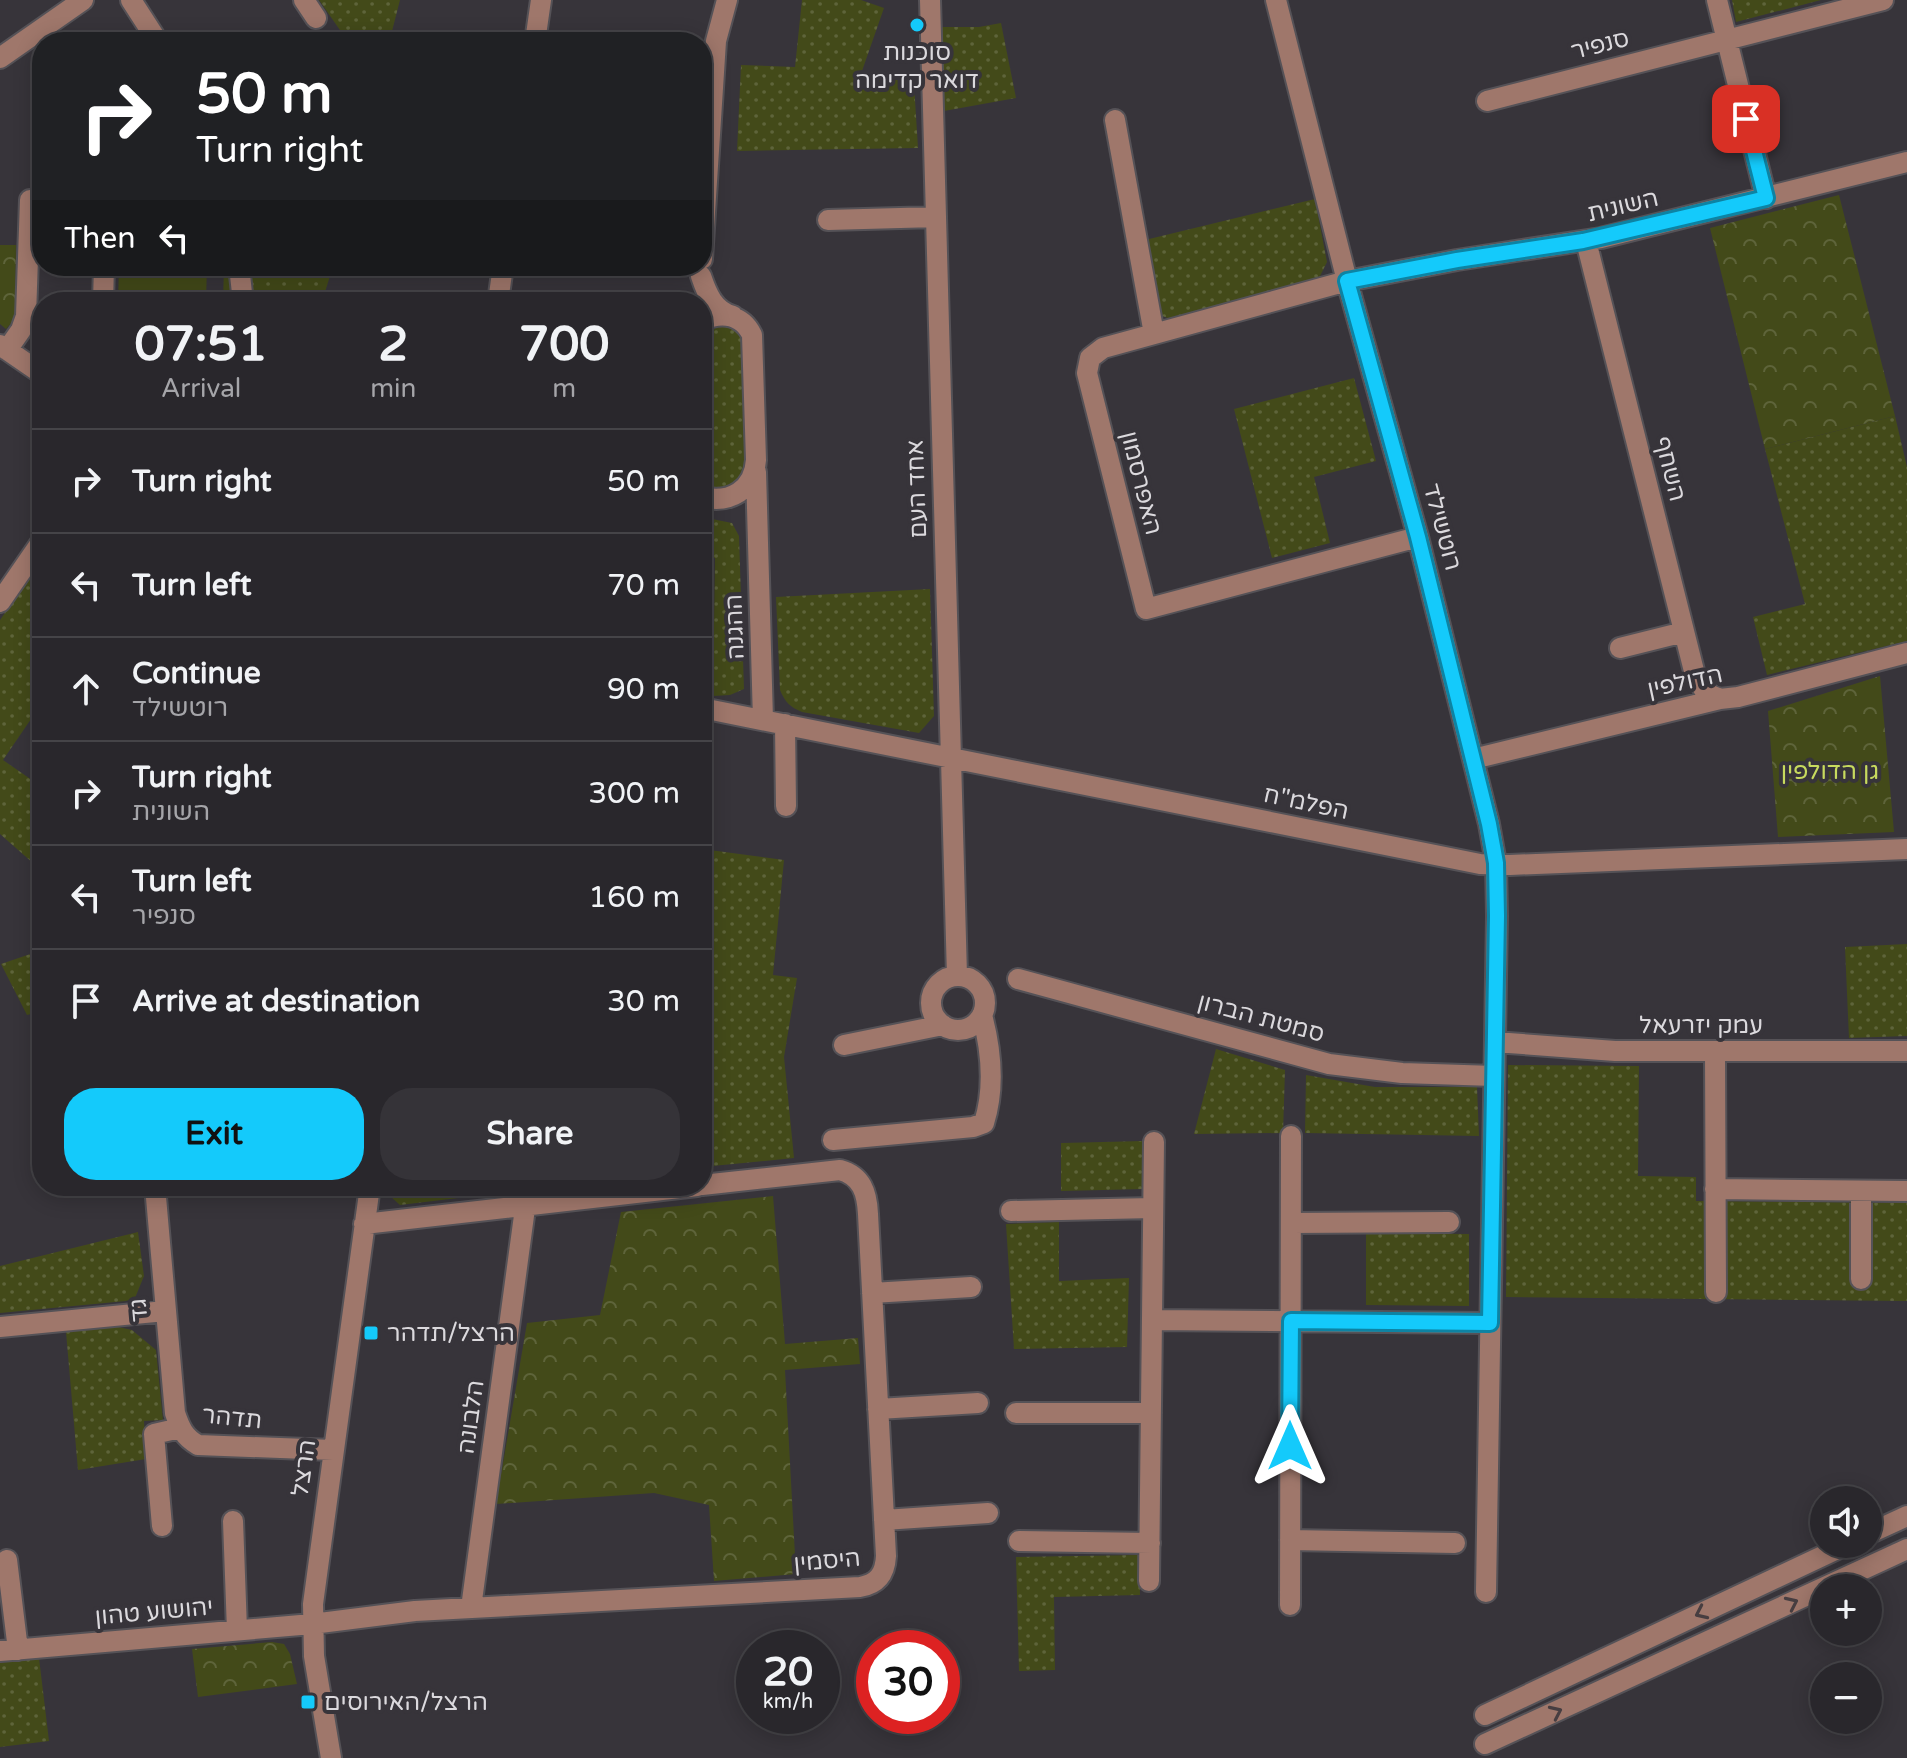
<!DOCTYPE html>
<html lang="en">
<head>
<meta charset="utf-8">
<style>
	:root { --surface:#29272c; --page:#353338; --text:#f1f3f6; --muted:#a5a5a9; --line:#454448; --accent:#14cafb }
	body { margin:0; font-family:"Varela Round",Heebo,sans-serif; background:var(--page); color:var(--text); height:100vh; display:flex; flex-direction:column; font-size:30px; white-space:nowrap }
	* { box-sizing:border-box; margin:0 }
	p { font-size:26px; color:var(--muted) }
	.icon { flex:none; width:44px; height:44px; fill:none; stroke:currentColor; stroke-width:2; stroke-linecap:round; stroke-linejoin:round }
	.map { position:relative; flex:1; overflow:hidden }
	.panel { position:absolute; left:32px; top:292px; width:680px; height:904px; display:flex; flex-direction:column; background:var(--surface); border-radius:32px; box-shadow:0 4px 20px #0003,0 0 0 2px var(--line) }
	.panel>* { flex:none }
	.top-card { position:absolute; left:32px; top:32px; width:680px; height:244px; border-radius:32px; box-shadow:0 4px 20px #0003,0 0 0 2px var(--line); background:#202124; color:#fff; overflow:hidden }
	.controls { position:absolute; left:1810px; top:1486px; display:grid; gap:16px }
	.controls a { display:grid; place-items:center; width:72px; height:72px; border-radius:50%; background:var(--surface); box-shadow:0 4px 20px #0003,0 0 0 2px var(--line); font-size:40px }
	.speed { position:absolute; left:736px; top:1630px; display:flex; gap:16px; font-size:40px; font-weight:700; text-align:center }
	.speed>* { display:grid; place-content:center; width:104px; height:104px; border-radius:50%; background:var(--surface); box-shadow:0 4px 20px #0003,0 0 0 2px var(--line); line-height:1 }
	.speed small { font-size:20px; font-weight:400 }
	.speed .limit { border:12px solid #d22; background:#fff; color:#111 }
	.pin { position:absolute; display:grid; place-items:center; width:68px; height:68px; color:#fff; margin:-34px; border-radius:16px; box-shadow:0 4px 12px #0006 }
	.me { position:absolute; width:88px; margin:-44px; rotate:0deg; stroke-linejoin:round; filter:drop-shadow(0 0 6px #0008) }
	.turn { display:flex; align-items:center; gap:28px; height:168px; padding:0 32px; font-size:36px }
	.turn .icon { width:104px; height:104px; stroke-width:2.5 }
	.turn b { display:block; font-size:56px; line-height:68px }
	.then { display:flex; align-items:center; height:76px; padding:0 32px; background:#0003; gap:16px; font-size:30px }
	.eta { display:flex; justify-content:space-evenly; align-items:center; height:136px; text-align:center }
	.eta b { font-size:48px; font-weight:800; line-height:56px }
	.button { display:flex; gap:16px; margin-top:auto; padding:16px 32px }
	.button a { flex:1; height:92px; border-radius:32px; background:var(--accent); color:#111; font-size:32px; font-weight:800; line-height:92px; text-align:center }
	.button a+a { background:var(--page); color:var(--text) }
	ul { padding:0; list-style:none }
	li { display:flex; align-items:center; gap:24px; height:104px; padding:0 32px; border-top:2px solid var(--line) }
	li div { flex:1 }
	li b { display:block; font-size:30px }
	li em { font-style:normal }
	.map>svg:first-child { display:block }
	.grass { fill:url(#grass-dots) }
	.park { fill:url(#park-crowns) }
	.pitch { fill:#434a19 }
	.lines { fill:none; stroke-linecap:round; stroke-linejoin:round }
	.minor-casing { stroke:#555257; stroke-width:24 }
	.minor { stroke:#9f776b; stroke-width:20 }
	.oneway { stroke:#473e41 }
	.route-casing { stroke:#0d83a3; stroke-width:20 }
	.route { stroke:#14cafb; stroke-width:14 }
	.poi-dot { fill:#14cafb; stroke:#37343a; stroke-width:3 }
	.labels { text-anchor:middle; dominant-baseline:central; stroke-width:8; stroke-linejoin:round; paint-order:stroke }
	.street-label { font-size:24px; fill:#dbd9dd; stroke:#37343a }
	.poi-label { font-size:24px; fill:#dbd9dd; stroke:#37343a; text-anchor:start }
	.park-label { font-size:24px; fill:#c7da5e; stroke:#37343a }
</style>
</head>
<body>
<div class="map">
<svg width="1907" height="1758" viewBox="0 0 1907 1758">
	<defs>
		<pattern id="grass-dots" width="8" height="8" patternUnits="userSpaceOnUse" patternTransform="scale(2)"><rect width="8" height="8" fill="#434a19"/><path d="M2 2h.1M6 6h.1" fill="none" stroke="#5e643a" stroke-width="1.8" stroke-linecap="round"/></pattern>
		<pattern id="park-crowns" width="20" height="18" patternUnits="userSpaceOnUse" patternTransform="scale(2)"><rect width="20" height="18" fill="#434a19"/><path d="M2 6a3 3 0 1 1 6 0M12 15a3 3 0 1 1 6 0" fill="none" stroke="#5e643a"/></pattern>
	</defs>
	<rect width="100%" height="100%" fill="#37343a"/>
	<path class="grass" d="M 319,0 L 400,0 L 390,39 L 342,33 Z
		M 802,0 L 861,0 L 884,8 L 862,71 L 914,84 L 918,148 L 737,151 L 741,65 L 795,67 Z
		M 1732,0 L 1821,0 L 1736,22 Z
		M 1001,23 L 1016,98 L 944,111 L 942,27 L 979,27 Z
		M 1315,199 L 1327,262 L 1318,280 L 1168,318 L 1162,316 L 1145,240 Z
		M 224,266 L 333,266 L 322,302 L 223,302 Z
		M 725,326 L 735,328 L 745,344 L 746,463 C 741,485 722,494 702,484 L 702,337 L 716,328 Z
		M 1354,378 L 1376,461 L 1314,477 L 1330,543 L 1272,558 L 1234,409 Z
		M 1895,416 L 1907,467 L 1907,641 L 1767,675 L 1753,617 L 1805,604 L 1765,449 Z
		M 702,517 L 732,523 L 739,536 L 744,689 L 730,695 L 713,696 L 715,558 L 702,557 Z
		M 42,559 L 42,703 L 3,760 L 42,787 L 42,871 L 0,834 L 0,620 Z
		M 930,589 L 934,716 L 919,733 L 802,712 C 790,707 785,702 780,690 L 776,597 Z
		M 702,849 L 784,860 L 773,975 L 797,978 L 784,1057 L 794,1158 L 702,1167 Z
		M 1907,944 L 1907,1036 L 1849,1038 L 1845,947 Z
		M 42,950 L 42,1011 L 27,1015 L 1,964 Z
		M 1216,1049 L 1285,1070 L 1283,1133 L 1194,1134 Z
		M 1508,1065 L 1639,1066 L 1638,1176 L 1696,1177 L 1696,1201 L 1907,1203 L 1907,1301 L 1506,1297 Z
		M 1306,1075 L 1375,1087 L 1477,1087 L 1479,1136 L 1305,1133 Z
		M 1144,1141 L 1145,1189 L 1061,1191 L 1061,1143 Z
		M 391,1186 L 509,1186 L 508,1192 L 400,1205 L 390,1196 Z
		M 1059,1222 L 1059,1281 L 1129,1278 L 1127,1347 L 1014,1349 L 1006,1224 Z
		M 138,1232 L 144,1276 L 135,1298 L 126,1301 L 0,1313 L 0,1266 Z
		M 1366,1233 L 1469,1234 L 1469,1306 L 1366,1305 Z
		M 109,1325 L 132,1330 L 156,1350 L 163,1420 L 144,1421 L 146,1459 L 78,1470 L 66,1332 Z
		M 1139,1555 L 1140,1595 L 1054,1597 L 1055,1670 L 1019,1671 L 1016,1557 Z
		M 39,1658 L 49,1741 L 0,1747 L 0,1663 Z"/>
	<path class="park" d="M 1839,195 L 1895,416 L 1765,449 L 1710,228 Z
		M 0,245 L 16,245 L 15,312 L 13,321 L 6,329 L 0,324 Z
		M 1880,676 L 1894,832 L 1778,837 L 1768,711 Z
		M 773,1196 L 785,1344 L 858,1338 L 860,1364 L 785,1370 L 796,1574 L 714,1581 L 709,1505 L 654,1493 L 496,1504 L 527,1323 L 600,1315 L 621,1212 Z
		M 272,1642 L 284,1644 L 290,1654 L 297,1684 L 198,1697 L 192,1649 Z"/>
	<path class="pitch" d="M 119,266 L 207,266 L 206,302 L 118,302 Z"/>
	<g class="lines">
		<g class="minor-casing">
			<path id="minor" d="M 131,0 L 158,42
				M 304,0 L 316,18
				M 930,0 L 957,976
				M 1276,0 L 1347,281 L 1418,537 L 1489,824 L 1496,863 L 1497,916 L 1486,1592
				M 1717,0 L 1766,198
				M 535,42 L 541,0
				M 0,58 L 83,0
				M 1487,101 L 1883,0
				M 1115,120 L 1154,334
				M 828,220 L 936,217
				M 1586,241 L 1695,675 L 1706,693 L 1720,699
				M 702,259 L 716,41 L 727,0
				M 239,266 L 243,302
				M 701,276 C 707,294 714,311 733,316
				M 103,302 L 104,266
				M 498,302 L 503,266
				M 702,320 C 722,312 742,314 752,335 L 756,460 C 754,490 730,504 702,497
				M 0,345 L 42,374
				M 7,350 L 21,330 L 26,316 L 30,200
				M 756,472 L 763,720
				M 1418,537 L 1146,609 L 1087,373 L 1090,358 L 1103,348 L 1347,281 L 1457,260 L 1601,238 L 1907,162
				M 0,602 L 42,541
				M 1620,648 L 1684,632
				M 702,708 L 1480,864 L 1510,865 L 1907,849
				M 785,724 L 786,806
				M 1473,759 L 1720,699 L 1738,697 L 1907,653
				M931 1003a27 27 0 1 1 54 0a27 27 0 1 1-54 0Z
				M 1018,979 L 1329,1064 L 1402,1073 L 1494,1076
				M 1495,1042 L 1615,1051 L 1907,1051
				M 844,1045 L 943,1025
				M 1715,1051 L 1716,1292
				M 833,1140 L 973,1127 L 984,1123 C 995,1088 991,1049 982,1015
				M 155,1186 L 175,1413 C 180,1428 184,1437 198,1445 L 333,1450
				M 1715,1189 L 1907,1191
				M 1011,1211 L 1153,1208
				M 1291,1223 L 1449,1222
				M 364,1224 L 697,1186
				M 1861,1279 L 1861,1191
				M 872,1293 L 971,1287
				M 1152,1320 L 1490,1323
				M 0,1327 L 165,1311
				M 878,1409 L 978,1403
				M 1016,1413 L 1151,1413
				M 884,1520 L 988,1513
				M 233,1521 L 237,1630
				M 162,1526 L 154,1434 L 180,1428
				M 1868,1534 L 1907,1516
				M 1290,1540 L 1455,1543
				M 1019,1541 L 1150,1543
				M 7,1560 L 18,1650
				M 1149,1581 L 1154,1142
				M 1290,1605 L 1291,1136
				M 471,1608 L 528,1186
				M 0,1651 L 312,1624 L 415,1611 L 860,1587 C 878,1584 885,1574 886,1556 L 868,1214 C 867,1193 862,1176 840,1170 L 702,1185
				M 1485,1715 L 1848,1544
				M 1485,1744 L 1907,1549
				M 331,1758 L 314,1656 L 313,1604 L 370,1186"/>
		</g>
		<use href="#minor" class="minor"/>
	</g>
	<defs><path id="oneway-chevron" d="M-2-3.5L2.5 0L-2 3.5" fill="none" stroke-width="1.6" stroke-linecap="round" stroke-linejoin="round" transform="scale(2)"/></defs>
	<g class="oneway">
		<use href="#oneway-chevron" transform="translate(1792 1603) rotate(-25)"/>
		<use href="#oneway-chevron" transform="translate(1701 1613) rotate(155)"/>
		<use href="#oneway-chevron" transform="translate(1556 1712) rotate(-25)"/>
	</g>
	<g class="lines">
		<g class="route-casing">
			<path id="route" d="M 1290,1446 L 1291,1321 L 1490,1323 L 1497,916 L 1496,863 L 1489,824 L 1418,537 L 1347,281 L 1457,260 L 1583,241 L 1766,198 L 1746,119"/>
		</g>
		<use href="#route" class="route"/>
	</g>
	<g class="poi-dot">
		<circle cx="917" cy="25" r="8"/>
		<rect x="363" y="1325" width="16" height="16" rx="4"/>
		<rect x="300" y="1694" width="16" height="16" rx="4"/>
	</g>
	<g class="labels">
		<g class="street-label">
			<text transform="translate(1600 45) rotate(-14)">סנפיר</text>
			<text transform="translate(1623 206) rotate(-13)">השונית</text>
			<text transform="translate(1670 469) rotate(76)">השחף</text>
			<text transform="translate(1141 483) rotate(76)">האפרסמון</text>
			<text transform="translate(917 489) rotate(-92)">אחד העם</text>
			<text transform="translate(1442 527) rotate(75)">רוטשילד</text>
			<text transform="translate(735 627) rotate(-92)">ההגנה</text>
			<text transform="translate(1685 682) rotate(-12)">הדולפין</text>
			<text transform="translate(1306 803) rotate(12)">הפלמ"ח</text>
			<text transform="translate(1261 1018) rotate(15)">סמטת הברון</text>
			<text x="1701" y="1025">עמק יזרעאל</text>
			<text transform="translate(139 1310) rotate(-95)">גד</text>
			<text transform="translate(471 1417) rotate(-82)">הלבונה</text>
			<text transform="translate(232 1418) rotate(6)">תדהר</text>
			<text transform="translate(304 1468) rotate(-82)">הרצל</text>
			<text transform="translate(827 1561) rotate(-5)">היסמין</text>
			<text transform="translate(154 1612) rotate(-5)">יהושוע טהון</text>
		</g>
		<g class="poi-label">
			<text x="917" y="52" text-anchor="middle">סוכנות<tspan x="917" dy="28">דואר קדימה</tspan></text>
			<text x="387" y="1333">הרצל/תדהר</text>
			<text x="324" y="1702">הרצל/האירוסים</text>
		</g>
		<g class="park-label">
			<text x="1830" y="771">גן הדולפין</text>
		</g>
	</g>
</svg>
<div class="controls">
<a><svg class="icon" aria-label="sound" viewBox="0 0 24 24"><path d="M4 9h4l5-4v14l-5-4H4zM17 9q2 3 0 6"/></svg></a>
<a>+</a>
<a>−</a>
</div>
<div class="speed"><div>20<small>km/h</small></div><div class="limit">30</div></div>
<div class="pin" style="left:1746px;top:119px;background:#d93025"><svg class="icon" aria-label="arrive" viewBox="0 0 24 24"><path d="M6 21V4h12l-3 4 3 4H6"/></svg></div>
<svg class="me" style="left:1290px;top:1446px" viewBox="-20 -20 40 40"><path d="M0-17L14 15 0 8-14 15z" fill="#14cafb" stroke="#fff" stroke-width="4"/></svg>
<div class="top-card">
<div class="turn"><svg class="icon" aria-label="right" viewBox="0 0 24 24"><path d="M7 20v-9h11M14 6l5 5-5 5"/></svg><div><b>50 m</b>Turn right</div></div>
<div class="then">Then<svg class="icon" aria-label="left" viewBox="0 0 24 24"><path d="M17 20v-9H6M10 6l-5 5 5 5"/></svg></div>
</div>
<section class="panel">
<div class="eta">
<div><b>07:51</b><p>Arrival</p></div>
<div><b>2</b><p>min</p></div>
<div><b>700</b><p>m</p></div>
</div>
<ul>
<li><svg class="icon" aria-label="right" viewBox="0 0 24 24"><path d="M7 20v-9h11M14 6l5 5-5 5"/></svg><div><b>Turn right</b></div><em>50 m</em></li>
<li><svg class="icon" aria-label="left" viewBox="0 0 24 24"><path d="M17 20v-9H6M10 6l-5 5 5 5"/></svg><div><b>Turn left</b></div><em>70 m</em></li>
<li><svg class="icon" aria-label="ahead" viewBox="0 0 24 24"><path d="M12 20V5M6 11l6-6 6 6"/></svg><div><b>Continue</b><p>רוטשילד</p></div><em>90 m</em></li>
<li><svg class="icon" aria-label="right" viewBox="0 0 24 24"><path d="M7 20v-9h11M14 6l5 5-5 5"/></svg><div><b>Turn right</b><p>השונית</p></div><em>300 m</em></li>
<li><svg class="icon" aria-label="left" viewBox="0 0 24 24"><path d="M17 20v-9H6M10 6l-5 5 5 5"/></svg><div><b>Turn left</b><p>סנפיר</p></div><em>160 m</em></li>
<li><svg class="icon" aria-label="arrive" viewBox="0 0 24 24"><path d="M6 21V4h12l-3 4 3 4H6"/></svg><div><b>Arrive at destination</b></div><em>30 m</em></li>
</ul>
<div class="button"><a>Exit</a><a>Share</a></div>
</section>
</div>
</body>
</html>
